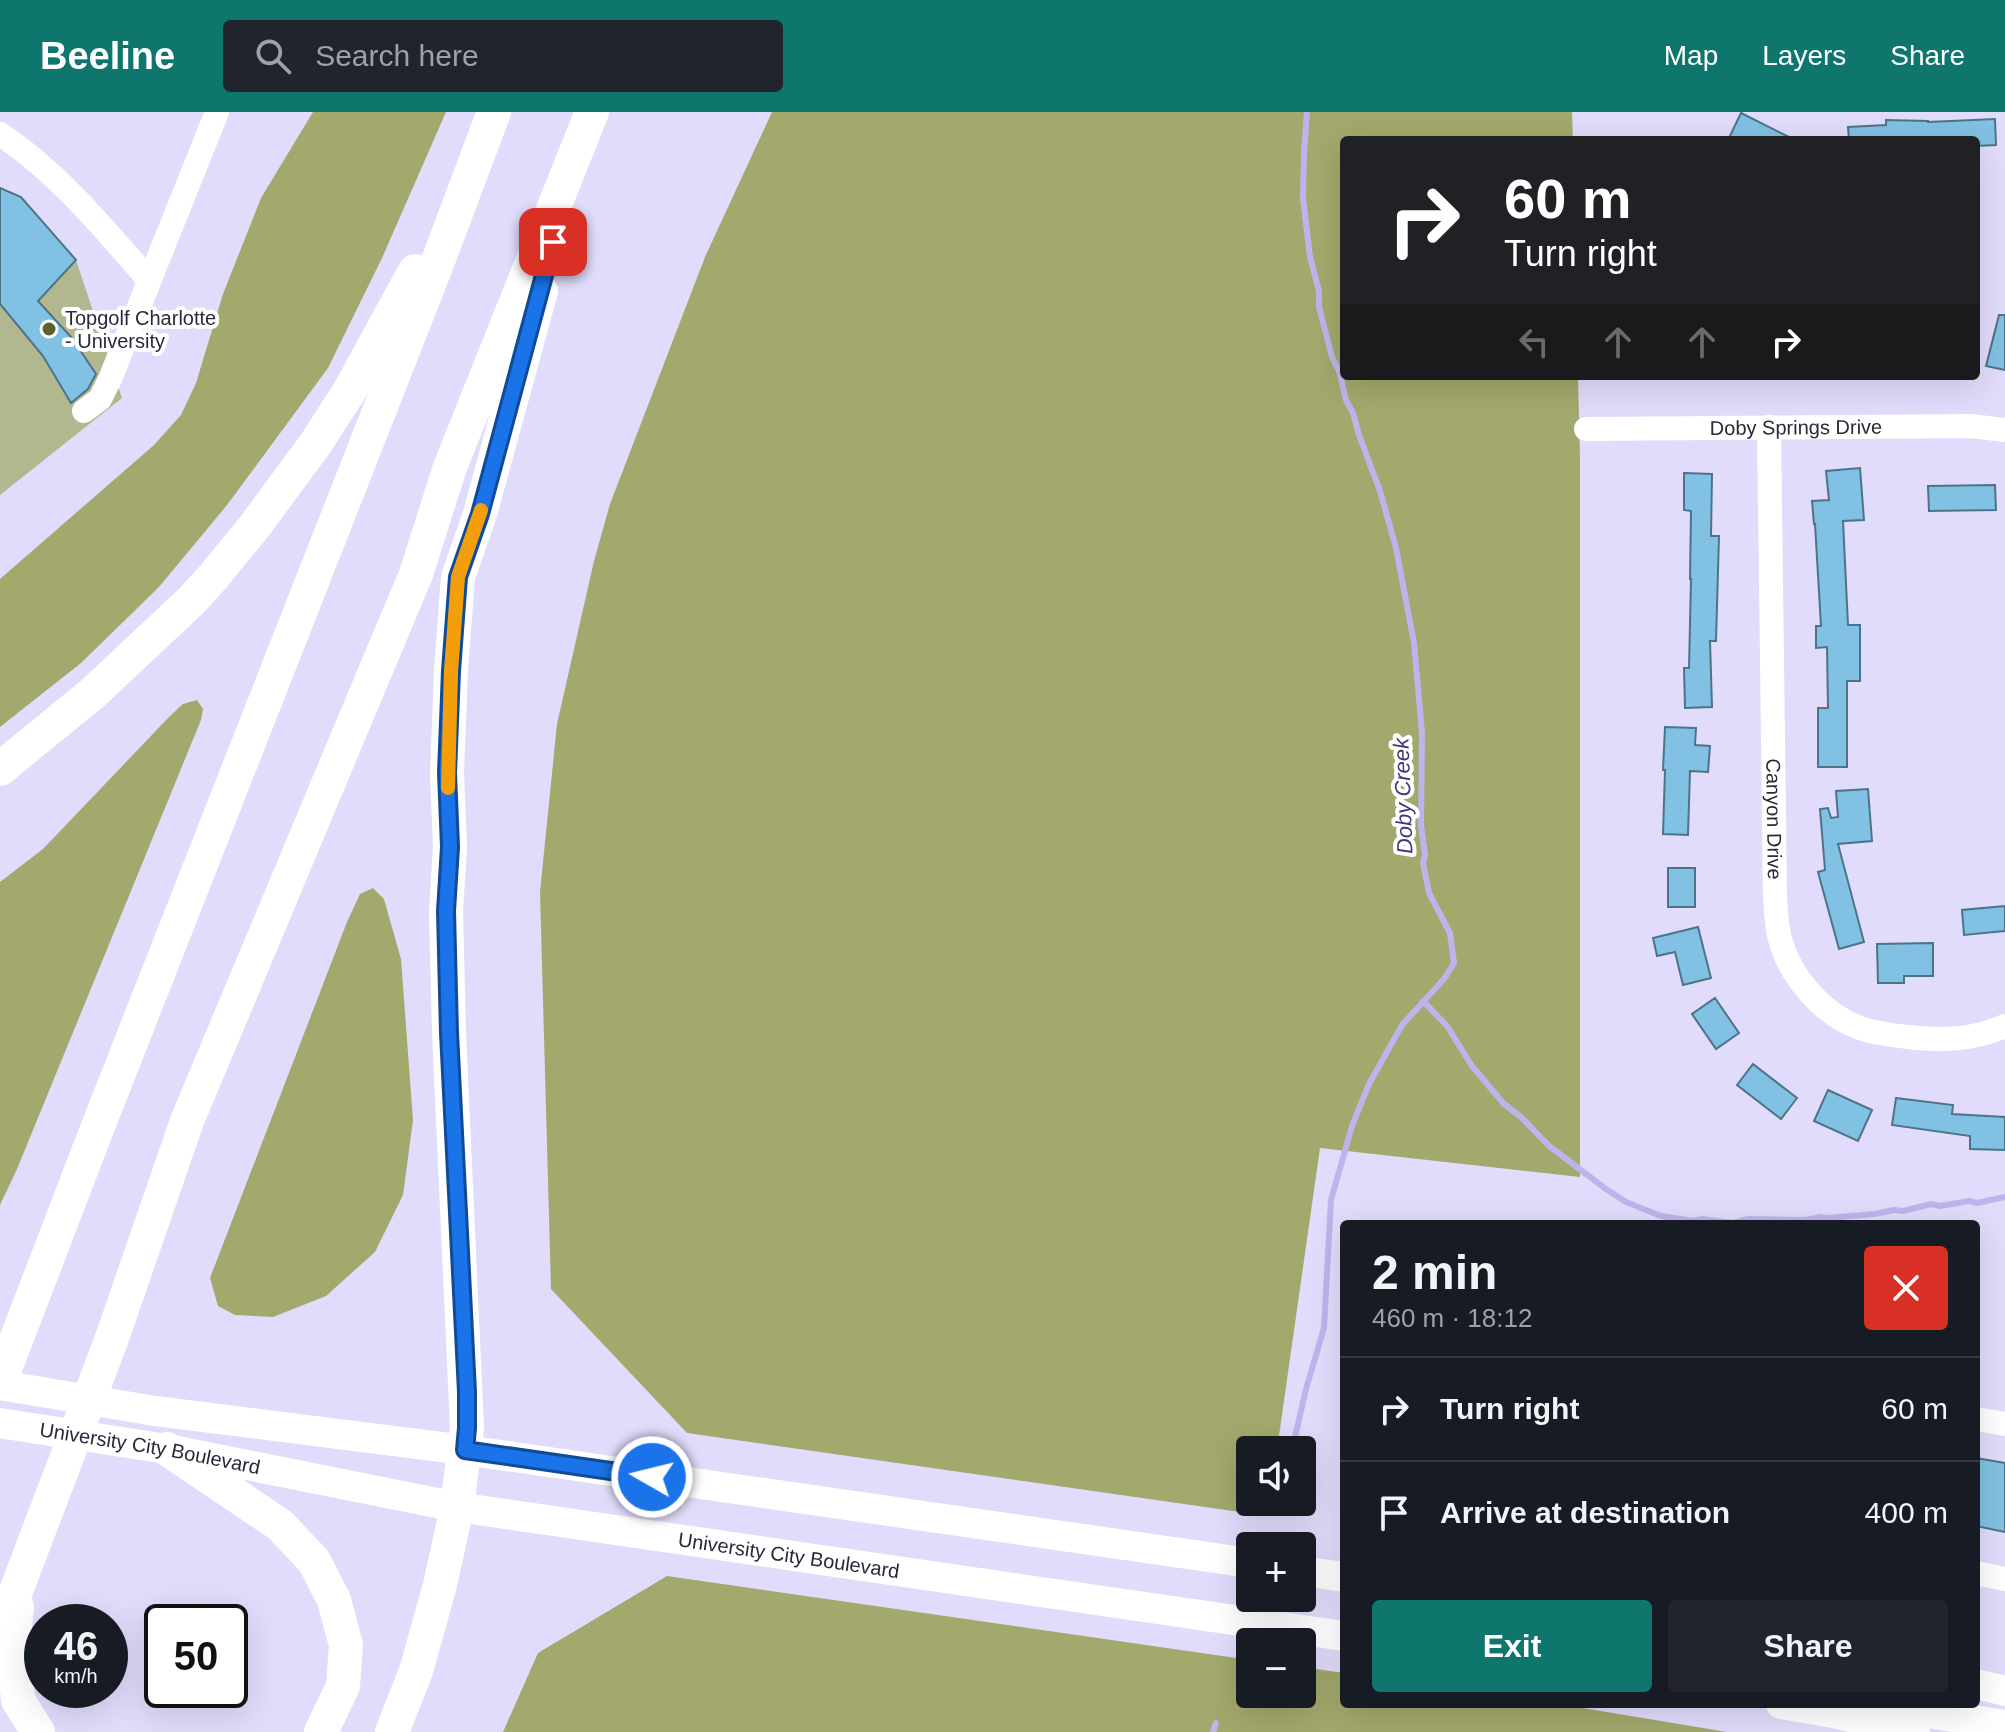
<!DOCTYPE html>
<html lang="en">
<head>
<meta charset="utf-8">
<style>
	:root { --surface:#171b24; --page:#20242c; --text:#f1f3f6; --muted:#9ea1a6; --line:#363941; --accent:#0f766e }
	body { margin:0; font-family:Arial,sans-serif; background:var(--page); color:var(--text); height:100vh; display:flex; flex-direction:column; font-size:30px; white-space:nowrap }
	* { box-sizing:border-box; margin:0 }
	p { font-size:26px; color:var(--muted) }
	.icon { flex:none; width:44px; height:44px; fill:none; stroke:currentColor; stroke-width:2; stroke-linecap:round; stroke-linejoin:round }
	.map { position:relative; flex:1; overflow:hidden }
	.details { position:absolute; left:1340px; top:1108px; width:640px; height:488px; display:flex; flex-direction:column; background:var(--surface); border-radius:8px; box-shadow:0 8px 32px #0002 }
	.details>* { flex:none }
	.hud { position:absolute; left:1340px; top:24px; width:640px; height:244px; border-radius:8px; box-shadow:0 8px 32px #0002; background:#202124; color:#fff; overflow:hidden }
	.tools { position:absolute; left:1236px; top:1324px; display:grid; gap:16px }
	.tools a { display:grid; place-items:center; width:80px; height:80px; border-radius:8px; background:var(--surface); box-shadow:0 8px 32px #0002; font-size:40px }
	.speed { position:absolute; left:24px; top:1492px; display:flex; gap:16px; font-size:40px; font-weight:700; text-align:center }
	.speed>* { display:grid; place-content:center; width:104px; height:104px; border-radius:50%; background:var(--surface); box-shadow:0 8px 32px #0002; line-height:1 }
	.speed small { font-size:20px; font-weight:400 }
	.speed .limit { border:4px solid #111; border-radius:12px; background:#fff; color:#111 }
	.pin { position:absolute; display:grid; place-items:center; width:68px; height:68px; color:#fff; margin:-34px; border-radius:16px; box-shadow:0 4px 12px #0006 }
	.me { position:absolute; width:88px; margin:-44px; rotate:278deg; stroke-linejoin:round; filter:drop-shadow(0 0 6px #0008) }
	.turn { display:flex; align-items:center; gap:28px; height:168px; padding:0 32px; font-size:36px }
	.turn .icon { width:104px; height:104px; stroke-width:2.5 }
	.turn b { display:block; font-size:56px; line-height:68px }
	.lanes { display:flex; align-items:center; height:76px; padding:0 32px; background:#0003; justify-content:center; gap:40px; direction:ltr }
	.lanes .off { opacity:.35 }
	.round { display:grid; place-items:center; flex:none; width:84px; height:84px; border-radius:8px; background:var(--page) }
	.overview { display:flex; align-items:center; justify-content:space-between; height:136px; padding:0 32px }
	h1 { font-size:48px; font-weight:600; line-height:60px }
	.primary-button { display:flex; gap:16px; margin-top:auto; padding:16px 32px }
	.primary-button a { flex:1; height:92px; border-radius:8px; background:var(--accent); color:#fff; font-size:32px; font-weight:600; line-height:92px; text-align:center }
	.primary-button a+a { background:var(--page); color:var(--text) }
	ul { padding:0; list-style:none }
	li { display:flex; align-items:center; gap:24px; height:104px; padding:0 32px; border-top:2px solid var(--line) }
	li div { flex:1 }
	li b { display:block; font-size:30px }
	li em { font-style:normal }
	header { display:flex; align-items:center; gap:48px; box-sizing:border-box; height:112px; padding:0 40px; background:var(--accent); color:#fff }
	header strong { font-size:38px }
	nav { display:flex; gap:44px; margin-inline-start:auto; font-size:28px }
	.search { width:560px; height:72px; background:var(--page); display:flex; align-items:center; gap:20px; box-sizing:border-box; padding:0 28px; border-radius:8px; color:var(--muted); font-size:30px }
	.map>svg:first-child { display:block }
	.green { fill:#b3b78f }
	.forest { fill:#a3a86c }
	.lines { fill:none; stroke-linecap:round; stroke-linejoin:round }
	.stream { stroke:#beb4ed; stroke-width:6 }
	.building { fill:#81c1e3; stroke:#4d7388; stroke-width:2 }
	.minor { stroke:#fff; stroke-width:24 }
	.major { stroke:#fff; stroke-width:30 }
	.highway { stroke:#fff; stroke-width:34 }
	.route-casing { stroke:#114b97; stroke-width:20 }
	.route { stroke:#1a73e8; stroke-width:14 }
	.slow { stroke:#f59e0b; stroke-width:14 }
	.poi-dot { fill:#5d612e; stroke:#fff; stroke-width:3 }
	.labels { text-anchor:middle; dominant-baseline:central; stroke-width:8; stroke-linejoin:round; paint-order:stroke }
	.poi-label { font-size:20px; fill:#2b2837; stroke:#fff; text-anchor:start }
	.street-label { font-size:20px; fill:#2b2837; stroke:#fff }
	.water-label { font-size:22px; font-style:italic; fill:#473579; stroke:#fff }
</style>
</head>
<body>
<header>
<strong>Beeline</strong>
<div class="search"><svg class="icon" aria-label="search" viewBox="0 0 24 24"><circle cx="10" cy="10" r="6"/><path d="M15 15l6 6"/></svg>Search here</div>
<nav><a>Map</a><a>Layers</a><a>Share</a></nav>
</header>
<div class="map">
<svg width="2005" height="1620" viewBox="0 0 2005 1620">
	<rect width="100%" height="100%" fill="#e1dcfb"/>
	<path class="green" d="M 0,76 L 21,85 L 76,148 L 122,286 L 0,383 Z"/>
	<path class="forest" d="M 313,0 L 446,0 L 382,146 L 328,256 L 227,393 L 159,475 L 81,551 L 0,615 L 0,467 L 154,333 L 181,303 L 196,271 L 223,182 L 261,86 Z
		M 772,0 L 1572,0 L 1573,28 L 1344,28 L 1344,264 L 1578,264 L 1580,346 L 1580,1065 L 1320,1036 L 1277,1338 L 1250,1338 L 1250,1390 L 1270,1390 L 1268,1404 L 687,1321 L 551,1177 L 540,780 L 557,612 L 594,449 L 610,392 L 705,145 Z
		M 197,588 L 203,597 L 201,608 L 17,1057 L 0,1093 L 0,770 L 43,737 L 170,604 L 183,592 Z
		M 373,776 L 384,787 L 401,847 L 413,1008 L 403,1083 L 375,1140 L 326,1184 L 273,1205 L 235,1203 L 218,1194 L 210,1166 L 347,810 L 360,782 Z
		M 667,1464 L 1250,1548 L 1250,1582 L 1302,1582 L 1302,1555 L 1344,1561 L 1344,1592 L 1559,1592 L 1727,1620 L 503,1620 L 538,1541 Z"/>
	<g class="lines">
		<path class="stream" d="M 1423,889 L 1447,914 L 1472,954 L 1504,992 L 1521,1005 L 1549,1034 L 1606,1077 L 1626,1090 L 1661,1104 L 1694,1109 L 1702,1107 L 1733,1111 L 1748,1107 L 1805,1108 L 1820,1105 L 1828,1106 L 1875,1102 L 1894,1098 L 1903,1099 L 1931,1092 L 1940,1094 L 1969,1089 L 1977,1091 L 2005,1085
			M 1292,1338 L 1306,1277 L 1324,1216 L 1331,1088 L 1352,1014 L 1369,972 L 1402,913 L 1444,867 L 1454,851 L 1450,821 L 1429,781 L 1423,751 L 1425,743 L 1421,713 L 1422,621 L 1414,531 L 1396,436 L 1380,379 L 1359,323 L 1353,301 L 1346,288 L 1339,259 L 1332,245 L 1319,195 L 1319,179 L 1310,145 L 1303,86 L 1304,40 L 1307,0
			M 1213,1620 L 1216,1611"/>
	</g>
	<path class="building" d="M 1741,1 L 1795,28 L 1728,28 Z
		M 1995,7 L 1996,33 L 1976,34 L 1976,28 L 1849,28 L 1848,15 L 1886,13 L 1886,8 L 1928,9 L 1928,10 Z
		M 0,76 L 21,85 L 76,148 L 38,189 L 72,226 L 96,262 L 88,277 L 71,291 L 43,244 L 0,192 Z
		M 1999,203 L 2005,203 L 2005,258 L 1986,254 Z
		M 1860,356 L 1864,408 L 1843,409 L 1848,513 L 1860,513 L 1860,569 L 1847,569 L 1847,655 L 1818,655 L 1818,596 L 1828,596 L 1827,535 L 1816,536 L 1816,514 L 1821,514 L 1815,412 L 1814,412 L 1812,389 L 1829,388 L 1826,359 Z
		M 1684,361 L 1712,362 L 1711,424 L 1719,424 L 1716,529 L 1710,529 L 1712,595 L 1685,596 L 1684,556 L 1689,556 L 1691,467 L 1690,467 L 1691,399 L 1684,398 Z
		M 1995,373 L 1996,398 L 1929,399 L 1928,374 Z
		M 1665,615 L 1696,616 L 1695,633 L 1710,634 L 1708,660 L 1690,659 L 1688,723 L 1663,722 L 1665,658 L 1663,658 Z
		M 1868,677 L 1872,729 L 1838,732 L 1864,830 L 1839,837 L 1818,760 L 1825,758 L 1820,697 L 1828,696 L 1831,706 L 1838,705 L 1836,679 Z
		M 1668,756 L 1695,756 L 1695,795 L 1668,795 Z
		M 2005,794 L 2005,819 L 1964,823 L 1962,798 Z
		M 1698,815 L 1711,866 L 1683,873 L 1675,840 L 1657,844 L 1653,826 Z
		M 1933,831 L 1933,864 L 1904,864 L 1904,871 L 1878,871 L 1877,832 Z
		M 1715,886 L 1739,921 L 1716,937 L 1692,902 Z
		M 1753,952 L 1797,986 L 1781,1007 L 1737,973 Z
		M 1828,978 L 1872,998 L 1858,1029 L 1814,1009 Z
		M 1896,986 L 1953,993 L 1952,1002 L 2005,1005 L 2005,1038 L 1970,1037 L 1970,1024 L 1892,1013 Z
		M 1976,1346 L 2005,1351 L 2005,1420 L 1976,1414 Z"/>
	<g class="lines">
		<g class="minor">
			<path d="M 0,22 C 59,61 103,116 149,168"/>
			<path d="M 84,299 L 100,287 L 110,267 L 217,0"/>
			<path id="s1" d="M 1769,315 L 1775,784 C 1776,798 1776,813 1780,827 C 1790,865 1822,902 1860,916 C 1876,922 1892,923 1908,925 C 1943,929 1973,928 2005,914"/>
			<path id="s2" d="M 1586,317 L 1971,314 L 2005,318"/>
			<path d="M 1976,1307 L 2005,1312"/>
			<path d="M 1976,1461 L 2005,1467"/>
		</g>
		<g class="major">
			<path d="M 0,1273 L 155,1299 L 465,1338 L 1250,1451"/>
			<path id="s3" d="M 0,1311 L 167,1337 L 457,1395 L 1344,1524"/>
			<path d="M 1302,1459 L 1344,1465"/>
			<path d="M 1976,1572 L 2005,1579"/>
			<path d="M 1781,1592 L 1833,1601 L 1915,1620"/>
			<path d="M 1882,1594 L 2005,1613"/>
		</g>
		<path class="highway" d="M 0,657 L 93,581 L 191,489 L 213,465 L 254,415 L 316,331 L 350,278 L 415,159
			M 0,1270 L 95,1022 L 435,157 L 494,0
			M 167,1337 L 280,1413 L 314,1449 L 334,1488 L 346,1533 L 343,1574 L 321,1620
			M 17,1495 L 13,1533 L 18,1588 L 38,1620
			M 0,1521 L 111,1229 L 187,1009 L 416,462 L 450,355 L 592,0
			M 392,1620 L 416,1559 L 440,1473 L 457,1395 L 467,1316 L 449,921 L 446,799 L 450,735 L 447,661 L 451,559 L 458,465 L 480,402 L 541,179"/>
	</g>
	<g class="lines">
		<g class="route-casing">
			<path id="route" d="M 553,130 L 480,402 L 458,465 L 451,559 L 447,661 L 450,735 L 446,799 L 449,921 L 467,1280 L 467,1316 L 465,1338 L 652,1365"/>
		</g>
		<use href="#route" class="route"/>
		<path class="slow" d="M 448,676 L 451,559 L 458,465 L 481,398"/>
	</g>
	<circle class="poi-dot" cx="49" cy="217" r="8"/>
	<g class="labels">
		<g class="poi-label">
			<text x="65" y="206">Topgolf Charlotte<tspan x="65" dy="23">- University</tspan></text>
		</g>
		<g class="street-label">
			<text stroke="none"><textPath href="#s2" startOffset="210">Doby Springs Drive</textPath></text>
			<text stroke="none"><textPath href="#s1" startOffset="392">Canyon Drive</textPath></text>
			<text stroke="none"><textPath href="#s3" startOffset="152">University City Boulevard</textPath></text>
			<text stroke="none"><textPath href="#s3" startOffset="800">University City Boulevard</textPath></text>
		</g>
		<g class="water-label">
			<text transform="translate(1403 684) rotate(-92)">Doby Creek</text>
		</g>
	</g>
</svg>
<div class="tools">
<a><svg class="icon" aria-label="sound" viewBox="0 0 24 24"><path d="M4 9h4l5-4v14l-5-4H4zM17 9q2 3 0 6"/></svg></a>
<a>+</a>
<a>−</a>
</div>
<div class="speed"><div>46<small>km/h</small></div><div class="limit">50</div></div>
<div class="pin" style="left:553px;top:130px;background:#d93025"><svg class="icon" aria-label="arrive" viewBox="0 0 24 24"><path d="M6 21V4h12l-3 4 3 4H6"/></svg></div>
<svg class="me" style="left:652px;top:1365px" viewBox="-20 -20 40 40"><circle r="17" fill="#1a73e8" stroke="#fff" stroke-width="3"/><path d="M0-11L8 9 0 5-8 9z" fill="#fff"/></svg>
<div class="hud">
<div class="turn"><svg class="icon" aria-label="right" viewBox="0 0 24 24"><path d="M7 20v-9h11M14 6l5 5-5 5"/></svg><div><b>60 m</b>Turn right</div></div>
<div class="lanes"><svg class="icon off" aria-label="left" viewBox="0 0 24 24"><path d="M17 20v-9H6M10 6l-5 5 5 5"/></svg><svg class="icon off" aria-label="ahead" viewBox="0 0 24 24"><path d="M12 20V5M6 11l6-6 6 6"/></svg><svg class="icon off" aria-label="ahead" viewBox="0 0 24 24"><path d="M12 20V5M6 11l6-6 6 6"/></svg><svg class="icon" aria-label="right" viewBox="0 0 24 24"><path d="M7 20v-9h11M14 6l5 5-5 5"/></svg></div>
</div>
<section class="details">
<div class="overview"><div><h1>2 min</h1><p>460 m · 18:12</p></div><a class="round" style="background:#d93025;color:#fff"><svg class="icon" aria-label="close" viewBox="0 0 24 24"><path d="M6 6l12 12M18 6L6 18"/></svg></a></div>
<ul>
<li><svg class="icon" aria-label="right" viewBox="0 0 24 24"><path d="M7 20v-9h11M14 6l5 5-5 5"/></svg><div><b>Turn right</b></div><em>60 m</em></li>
<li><svg class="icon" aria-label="arrive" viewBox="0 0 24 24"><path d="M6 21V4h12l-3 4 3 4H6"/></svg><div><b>Arrive at destination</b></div><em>400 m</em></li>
</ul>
<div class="primary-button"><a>Exit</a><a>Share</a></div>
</section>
</div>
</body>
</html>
